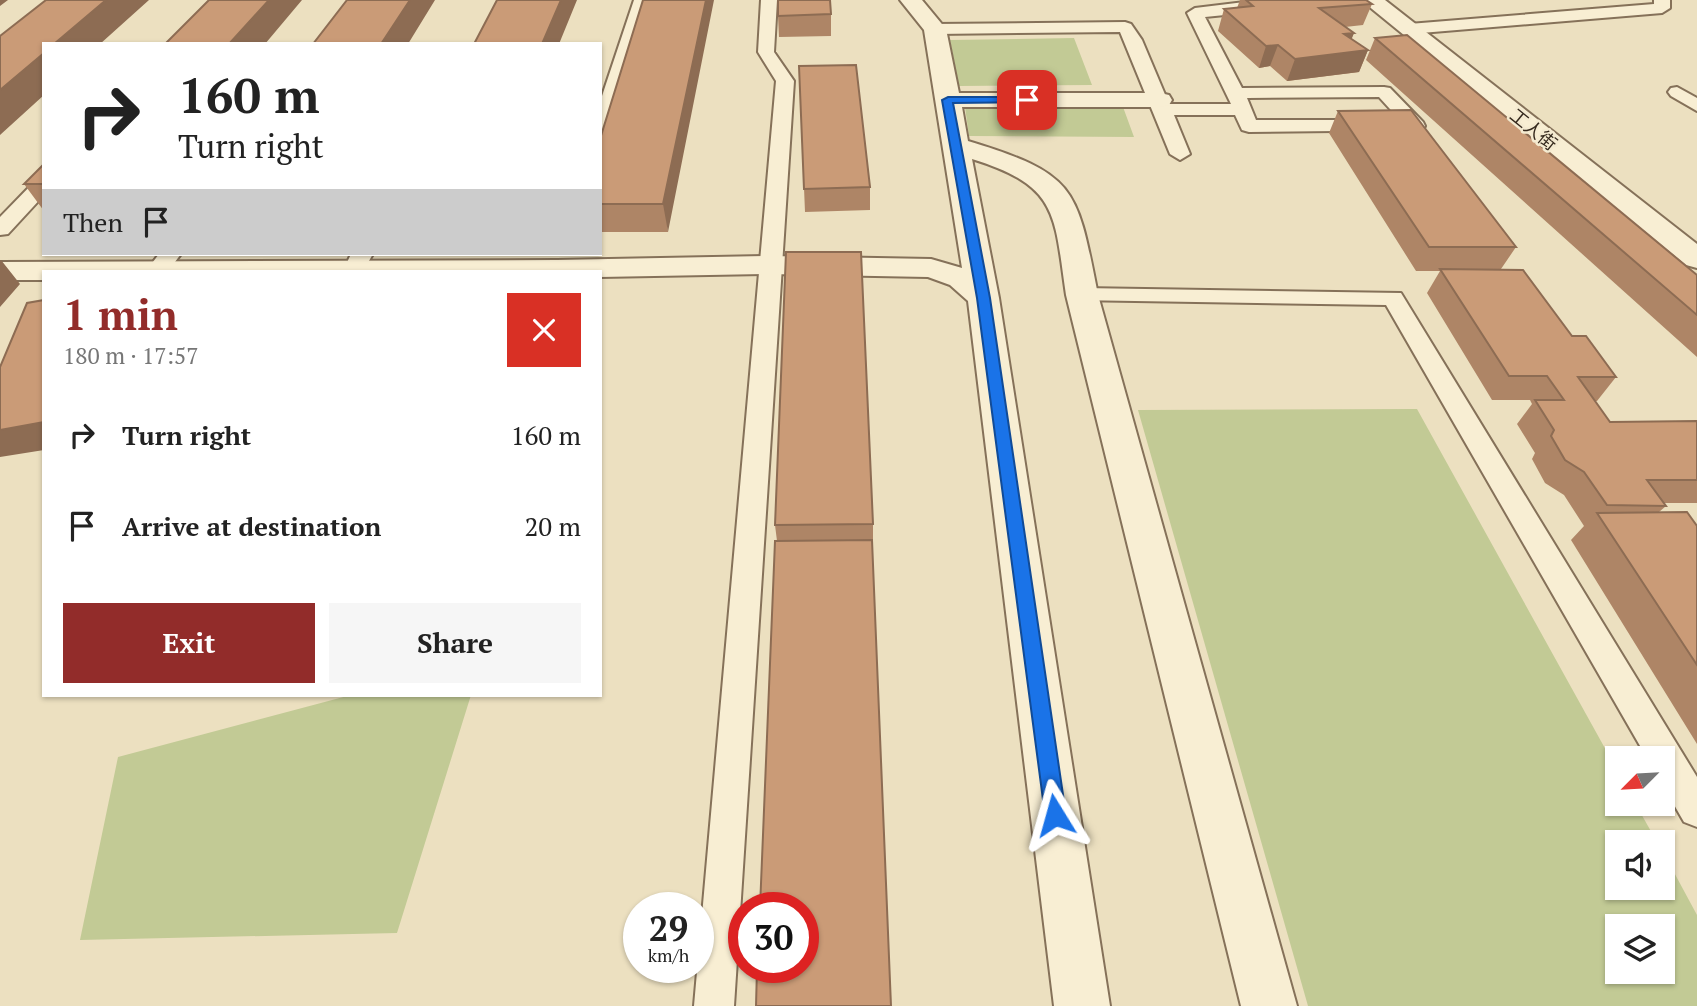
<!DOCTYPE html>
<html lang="en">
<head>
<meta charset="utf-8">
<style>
	:root { --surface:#fff; --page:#f6f6f6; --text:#222; --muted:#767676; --accent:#922c2a }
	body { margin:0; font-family:"PT Serif","Noto Sans SC",serif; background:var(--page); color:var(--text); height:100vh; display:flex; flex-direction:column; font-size:26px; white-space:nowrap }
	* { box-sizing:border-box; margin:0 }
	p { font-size:23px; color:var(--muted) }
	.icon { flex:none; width:38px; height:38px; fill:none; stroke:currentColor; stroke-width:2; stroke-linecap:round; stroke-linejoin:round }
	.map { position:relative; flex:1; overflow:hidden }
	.sheet { position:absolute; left:42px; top:270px; width:560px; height:427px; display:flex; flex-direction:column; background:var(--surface); border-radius:0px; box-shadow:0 2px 5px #0004 }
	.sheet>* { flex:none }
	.guide { position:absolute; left:42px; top:42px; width:560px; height:214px; border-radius:0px; box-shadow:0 2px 5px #0004; background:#fff; color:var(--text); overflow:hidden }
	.needle { width:46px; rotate:246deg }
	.controls { position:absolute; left:1605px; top:746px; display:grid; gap:14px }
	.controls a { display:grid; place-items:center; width:70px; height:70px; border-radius:0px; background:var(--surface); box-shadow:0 2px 5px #0004; font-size:35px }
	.speed { position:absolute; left:623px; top:892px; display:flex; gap:14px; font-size:35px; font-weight:700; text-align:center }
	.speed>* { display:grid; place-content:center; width:91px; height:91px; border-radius:50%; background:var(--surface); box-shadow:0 2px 5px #0004; line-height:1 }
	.speed small { font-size:18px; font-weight:400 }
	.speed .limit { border:10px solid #d22; background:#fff; color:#111 }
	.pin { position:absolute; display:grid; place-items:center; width:60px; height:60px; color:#fff; margin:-30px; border-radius:14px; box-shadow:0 4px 10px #0006 }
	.me { position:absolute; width:77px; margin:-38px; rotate:352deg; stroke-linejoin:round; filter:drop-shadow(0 0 5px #0008) }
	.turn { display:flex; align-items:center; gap:24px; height:147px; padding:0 21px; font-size:32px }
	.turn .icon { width:91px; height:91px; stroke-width:2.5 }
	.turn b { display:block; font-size:49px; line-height:60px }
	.then { display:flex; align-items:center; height:66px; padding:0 21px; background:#0003; gap:14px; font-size:26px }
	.round { display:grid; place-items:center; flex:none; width:74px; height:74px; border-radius:0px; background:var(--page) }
	.head { display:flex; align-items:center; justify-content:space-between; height:119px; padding:0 21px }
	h1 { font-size:42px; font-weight:700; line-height:52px; color:var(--accent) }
	.cta { display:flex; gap:14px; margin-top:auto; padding:14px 21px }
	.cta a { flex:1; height:80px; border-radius:0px; background:var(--accent); color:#fff; font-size:28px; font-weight:700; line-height:80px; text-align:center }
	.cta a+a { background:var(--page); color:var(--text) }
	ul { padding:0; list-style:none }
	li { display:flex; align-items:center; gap:21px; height:91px; padding:0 21px }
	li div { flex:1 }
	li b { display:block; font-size:26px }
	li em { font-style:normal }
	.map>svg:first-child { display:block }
	.green { fill:#c2ca95; fill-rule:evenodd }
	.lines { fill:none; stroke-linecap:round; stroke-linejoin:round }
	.lane-casing { stroke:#857159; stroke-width:4 }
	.street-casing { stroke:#857159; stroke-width:4 }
	.lane { fill:#f8eed3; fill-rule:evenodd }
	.street { fill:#f8eed3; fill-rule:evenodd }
	.wall { fill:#ae8566 }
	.shaded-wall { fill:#8d6c53 }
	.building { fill:#ca9b77; stroke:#8d6c53; stroke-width:2 }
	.route { fill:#1a73e8; stroke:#114b97; stroke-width:2 }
	.labels { text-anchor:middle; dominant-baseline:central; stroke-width:5; stroke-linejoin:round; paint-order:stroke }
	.far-street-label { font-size:18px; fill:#35291d; stroke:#f4ead0 }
</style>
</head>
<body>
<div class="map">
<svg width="1697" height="1006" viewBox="0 0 1697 1006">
	<rect width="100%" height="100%" fill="#ece0c0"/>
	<path class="green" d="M 1074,38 L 1092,85 L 959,86 L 950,40 Z
		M 965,107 L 1123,107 L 1134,137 L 969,136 Z
		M 1417,409 L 1617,770 L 1617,803 L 1635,803 L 1657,842 L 1617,842 L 1617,887 L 1662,887 L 1663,852 L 1697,915 L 1697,1006 L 1308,1006 L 1138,410 ZM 1617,926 L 1662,926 L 1662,971 L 1617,971 Z
		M 351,695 L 471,695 L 397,933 L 80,940 L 118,757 Z"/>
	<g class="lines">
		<g class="lane-casing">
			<path id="lane" d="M 634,0 L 650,0 L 609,131 L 600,137 L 600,102 Z
				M 761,0 L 777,0 L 774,52 L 794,81 L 734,1006 L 694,1006 L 776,81 L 758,52 Z
				M 1261,0 L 1279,0 L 1283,5 L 1275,10 L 1205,17 L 1242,88 L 1384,87 L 1390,88 L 1423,122 L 1425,126 L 1423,130 L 1249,132 L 1242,130 L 1235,115 L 1174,115 L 1190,154 L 1180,160 L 1170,154 L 1120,32 L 935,34 L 927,29 L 935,24 L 1125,22 L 1131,24 L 1142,40 L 1169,104 L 1231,104 L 1187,13 L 1195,8 ZM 1379,97 L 1400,120 L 1256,120 L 1247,98 Z
				M 1654,0 L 1670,0 L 1670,8 L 1662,13 L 1409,34 L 1401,29 L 1409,24 L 1654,4 Z
				M 1677,87 L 1697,98 L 1697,111 L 1671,96 L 1668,92 L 1671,88 Z
				M 44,177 L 44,195 L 8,234 L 0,235 L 0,217 L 37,179 Z
				M 159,254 L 181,254 L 168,271 L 146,271 Z
				M 351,254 L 373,254 L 363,271 L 343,271 Z
				M 1082,288 L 1401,293 L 1697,777 L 1697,827 L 1684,822 L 1662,784 L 1662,758 L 1647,758 L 1386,305 L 1074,300 L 1071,295 L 1074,290 Z"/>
		</g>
		<g class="street-casing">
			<path id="street" d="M 900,0 L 922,0 L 946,29 L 959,93 L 1160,93 L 1169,95 L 1172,100 L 1169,105 L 1160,107 L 962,107 L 968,141 C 1077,174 1077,188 1098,295 L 1297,1006 L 1241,1006 L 1066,295 C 1054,214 1059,186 972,159 L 999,298 L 1110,1006 L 1054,1006 L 968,301 L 950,285 L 928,277 L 769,274 L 600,277 L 600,271 L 44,271 L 44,280 L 0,280 L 0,262 L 557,260 L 769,256 L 931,259 L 962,268 L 924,30 Z
				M 1361,0 L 1385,0 L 1697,244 L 1697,268 L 1686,265 Z"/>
		</g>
		<use href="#lane" class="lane"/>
		<use href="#street" class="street"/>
	</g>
	<path class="wall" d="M 643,0 L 668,232 L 600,232 L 600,139 Z
		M 1240,0 L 1366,0 L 1372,4 L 1363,25 L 1345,27 L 1354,33 L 1351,39 L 1368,50 L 1359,72 L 1287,81 L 1270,66 L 1259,68 L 1218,31 L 1224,9 L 1237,8 Z
		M 831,14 L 831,36 L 779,37 L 778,16 Z
		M 1375,38 L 1697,275 L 1697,357 L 1366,60 Z
		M 799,66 L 870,187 L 870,210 L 805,212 Z
		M 1338,111 L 1516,247 L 1501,269 L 1616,377 L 1597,401 L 1595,401 L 1610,422 L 1697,421 L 1697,503 L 1664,503 L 1666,506 L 1659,512 L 1697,526 L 1697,744 L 1571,540 L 1584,526 L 1564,495 L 1545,483 L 1532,459 L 1535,453 L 1517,424 L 1532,404 L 1530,400 L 1492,400 L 1427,293 L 1440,271 L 1416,271 L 1329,133 Z
		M 44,164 L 44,211 L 24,184 Z
		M 873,524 L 873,547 L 777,541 L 775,525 Z"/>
	<path class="shaded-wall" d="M 0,0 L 8,0 L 0,6 Z
		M 106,0 L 149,0 L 100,44 L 54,44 Z
		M 269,0 L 302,0 L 265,44 L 229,44 Z
		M 410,0 L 435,0 L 408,44 L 381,44 Z
		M 561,0 L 577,0 L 559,44 L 542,44 Z
		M 706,0 L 714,0 L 668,232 L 663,204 Z
		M 1354,33 L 1346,53 L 1368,50 L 1359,72 L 1287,81 L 1295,59 L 1344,34 Z
		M 1278,45 L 1270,66 L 1259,68 L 1266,46 Z
		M 44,53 L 44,95 L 0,135 L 0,90 Z
		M 1,260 L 20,284 L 0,307 L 0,262 Z
		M 44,422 L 44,450 L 0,457 L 0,430 Z"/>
	<path class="building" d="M 46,0 L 106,0 L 54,44 L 44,44 L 44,53 L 0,90 L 0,36 Z
		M 209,0 L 269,0 L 229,44 L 165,44 Z
		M 347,0 L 410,0 L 381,44 L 313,44 Z
		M 497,0 L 561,0 L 542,44 L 474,44 Z
		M 643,0 L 706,0 L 663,204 L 600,204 L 600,139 Z
		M 778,0 L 830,0 L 831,14 L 778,16 Z
		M 1246,0 L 1366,0 L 1372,4 L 1319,8 L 1354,33 L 1344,34 L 1368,50 L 1295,59 L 1278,45 L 1266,46 L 1224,9 L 1253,6 Z
		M 1407,35 L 1697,275 L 1697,315 L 1375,38 Z
		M 856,65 L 870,187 L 804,189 L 799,66 Z
		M 1411,110 L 1516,247 L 1429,247 L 1338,111 Z
		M 44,164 L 44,184 L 24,184 Z
		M 786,252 L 861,252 L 873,524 L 775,525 Z
		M 1440,269 L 1523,270 L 1572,336 L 1586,336 L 1616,377 L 1578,377 L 1610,422 L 1697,421 L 1697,480 L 1647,480 L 1666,506 L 1607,505 L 1584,472 L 1565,460 L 1551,436 L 1554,430 L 1535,400 L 1564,400 L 1547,376 L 1509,376 Z
		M 44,300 L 44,422 L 0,430 L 0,367 L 27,303 Z
		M 1687,512 L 1697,526 L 1697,665 L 1597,513 Z
		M 872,540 L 891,1006 L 756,1006 L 757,968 L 803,968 L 803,908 L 760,908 L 775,541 Z"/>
	<path class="route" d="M 1027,97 L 1031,98 L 1031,102 L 953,103 L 990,298 L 1066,815 L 1063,822 L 1055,825 L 1048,822 L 1045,815 L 977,298 L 942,100 L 948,97 Z"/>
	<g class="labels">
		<g class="far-street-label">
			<text transform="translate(1534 129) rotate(39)">工人街</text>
		</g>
	</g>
</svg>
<div class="controls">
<a><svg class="needle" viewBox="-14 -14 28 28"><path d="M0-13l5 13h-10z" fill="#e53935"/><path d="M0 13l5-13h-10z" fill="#767676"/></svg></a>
<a><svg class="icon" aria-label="sound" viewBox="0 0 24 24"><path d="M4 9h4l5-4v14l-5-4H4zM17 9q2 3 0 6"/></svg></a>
<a><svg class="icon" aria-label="layers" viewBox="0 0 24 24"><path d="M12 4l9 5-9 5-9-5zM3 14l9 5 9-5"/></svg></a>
</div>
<div class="speed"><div>29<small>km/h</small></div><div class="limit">30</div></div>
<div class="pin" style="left:1027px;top:100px;background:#d93025"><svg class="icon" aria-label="arrive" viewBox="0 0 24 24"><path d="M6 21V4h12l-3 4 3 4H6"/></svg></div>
<svg class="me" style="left:1055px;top:815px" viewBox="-20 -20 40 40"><path d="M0-17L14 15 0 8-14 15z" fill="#1a73e8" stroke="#fff" stroke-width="4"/></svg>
<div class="guide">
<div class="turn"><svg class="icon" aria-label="right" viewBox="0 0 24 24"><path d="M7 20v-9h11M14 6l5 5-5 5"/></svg><div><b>160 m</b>Turn right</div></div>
<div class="then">Then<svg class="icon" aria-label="arrive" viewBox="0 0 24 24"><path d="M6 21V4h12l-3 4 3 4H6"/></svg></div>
</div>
<section class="sheet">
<div class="head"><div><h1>1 min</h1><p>180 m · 17:57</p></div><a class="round" style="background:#d93025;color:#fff"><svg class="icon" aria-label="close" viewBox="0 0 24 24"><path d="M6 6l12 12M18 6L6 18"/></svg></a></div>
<ul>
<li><svg class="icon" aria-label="right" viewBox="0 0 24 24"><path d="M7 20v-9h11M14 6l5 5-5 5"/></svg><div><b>Turn right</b></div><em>160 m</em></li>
<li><svg class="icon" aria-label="arrive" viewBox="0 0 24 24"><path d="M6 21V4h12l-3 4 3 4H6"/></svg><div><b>Arrive at destination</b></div><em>20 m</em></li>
</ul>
<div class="cta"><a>Exit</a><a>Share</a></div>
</section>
</div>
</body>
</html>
